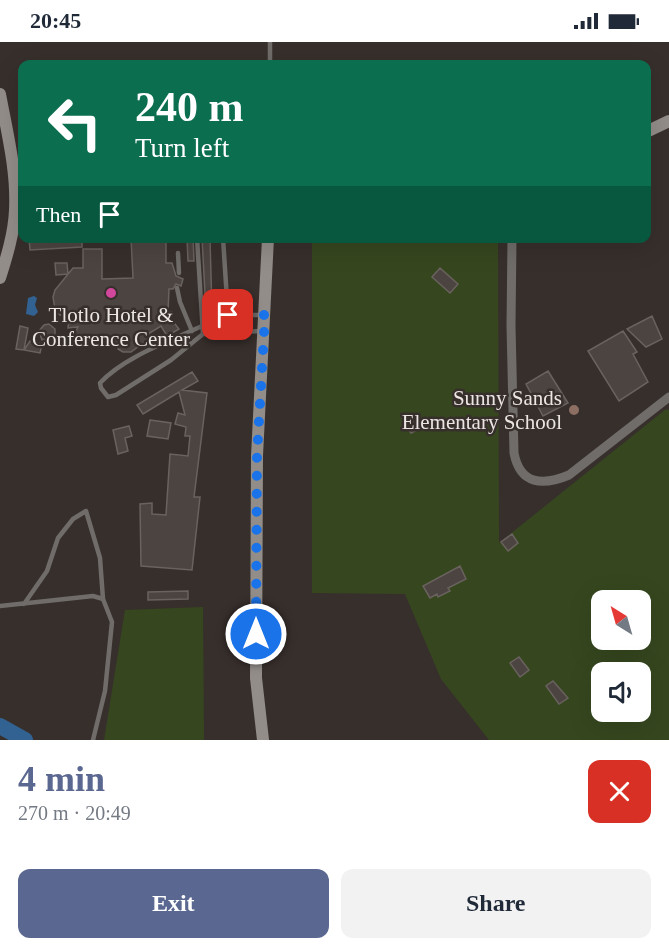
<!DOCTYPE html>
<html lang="en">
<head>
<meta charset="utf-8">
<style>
	:root { --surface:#fff; --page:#f2f2f3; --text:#1f2937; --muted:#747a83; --accent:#5a6790 }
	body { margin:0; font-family:Georgia,serif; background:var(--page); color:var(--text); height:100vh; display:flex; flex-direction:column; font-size:22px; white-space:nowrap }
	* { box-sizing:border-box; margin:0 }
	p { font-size:20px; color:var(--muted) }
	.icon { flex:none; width:33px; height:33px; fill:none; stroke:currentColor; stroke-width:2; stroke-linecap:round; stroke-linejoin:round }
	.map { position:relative; height:698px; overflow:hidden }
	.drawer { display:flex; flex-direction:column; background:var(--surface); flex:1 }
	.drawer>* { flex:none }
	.guide { position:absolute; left:18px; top:18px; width:633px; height:183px; border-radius:12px; box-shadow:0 6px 24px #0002; background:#0b6e4f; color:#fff; overflow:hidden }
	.needle { width:39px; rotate:323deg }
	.buttons { position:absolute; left:591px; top:548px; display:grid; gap:12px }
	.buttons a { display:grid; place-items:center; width:60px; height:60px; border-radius:12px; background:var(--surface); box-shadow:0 6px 24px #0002; font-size:30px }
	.pin { position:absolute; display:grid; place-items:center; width:51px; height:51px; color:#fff; margin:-26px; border-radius:12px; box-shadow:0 3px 9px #0006 }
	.me { position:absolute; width:66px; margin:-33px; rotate:0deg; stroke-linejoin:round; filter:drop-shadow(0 0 4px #0008) }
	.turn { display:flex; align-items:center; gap:21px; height:126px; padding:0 18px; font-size:27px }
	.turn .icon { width:78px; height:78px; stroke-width:2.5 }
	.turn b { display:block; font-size:42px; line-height:51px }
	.then { display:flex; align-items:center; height:57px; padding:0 18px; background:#0003; gap:12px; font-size:22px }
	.round { display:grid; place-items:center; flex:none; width:63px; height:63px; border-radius:12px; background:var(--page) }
	.head { display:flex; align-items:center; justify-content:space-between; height:102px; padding:0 18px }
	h1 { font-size:36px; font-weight:700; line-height:45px; color:var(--accent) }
	.primary-button { display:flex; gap:12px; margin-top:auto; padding:12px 18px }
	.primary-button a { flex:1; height:69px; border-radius:12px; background:var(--accent); color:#fff; font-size:24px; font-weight:700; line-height:69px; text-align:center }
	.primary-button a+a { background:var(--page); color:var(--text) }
	.status { display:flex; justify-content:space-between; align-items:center; height:42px; padding:0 30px; background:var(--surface); direction:ltr }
	.status svg { height:16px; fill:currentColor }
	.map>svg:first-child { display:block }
	.green { fill:#36471f; fill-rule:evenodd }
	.water { fill:#326291 }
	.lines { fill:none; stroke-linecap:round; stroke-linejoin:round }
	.river { stroke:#326291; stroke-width:16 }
	.building { fill:#4c4441; stroke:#6a625e; stroke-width:1.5 }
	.lane { stroke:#6f6c6a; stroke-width:4.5 }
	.street { stroke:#6f6c6a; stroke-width:9 }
	.secondary { stroke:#928d89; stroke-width:12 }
	.route { stroke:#1a73e8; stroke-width:10; stroke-dasharray:0 18 }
	.hotel-dot { fill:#d1479c; stroke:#372f2c; stroke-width:2 }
	.education-dot { fill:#8d6e63; stroke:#372f2c; stroke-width:2 }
	.labels { text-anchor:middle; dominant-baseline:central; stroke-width:5; stroke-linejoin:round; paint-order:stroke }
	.poi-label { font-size:21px; fill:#ebe6e4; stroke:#372f2c }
</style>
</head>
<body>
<div class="status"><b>20:45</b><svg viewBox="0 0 49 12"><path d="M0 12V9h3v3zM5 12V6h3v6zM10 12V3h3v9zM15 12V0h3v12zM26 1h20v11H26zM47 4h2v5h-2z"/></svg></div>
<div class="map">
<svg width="669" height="698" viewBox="0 0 669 698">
	<rect width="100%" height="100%" fill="#372f2c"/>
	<path class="green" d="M 498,196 L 499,501 L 666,367 L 669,368 L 669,698 L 489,698 L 441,637 L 405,552 L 312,551 L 312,197 ZM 602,558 L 640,558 L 640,597 L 602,597 ZM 602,630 L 640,630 L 640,669 L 602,669 Z
		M 203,565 L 204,698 L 104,698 L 125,568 Z"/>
	<path class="water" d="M 34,254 L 37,256 L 35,263 L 38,270 L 34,274 L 26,272 L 28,256 Z"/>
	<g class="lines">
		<path class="river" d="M 0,684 L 25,698"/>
	</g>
	<path class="building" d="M 29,196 L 82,196 L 82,205 L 30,208 Z
		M 131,196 L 166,196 L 166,221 L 172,221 L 176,234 L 183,237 L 181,244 L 176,242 L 173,247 L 169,247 L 168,270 L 172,270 L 171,277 L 179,287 L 167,294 L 161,284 L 148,292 L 151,295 L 131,310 L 123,310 L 118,307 L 118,304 L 95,292 L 88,305 L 76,300 L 73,295 L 78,285 L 68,286 L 69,277 L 58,272 L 55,267 L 53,255 L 55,248 L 73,226 L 83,226 L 83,207 L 102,207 L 102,237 L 133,236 Z
		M 187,196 L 193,196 L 194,219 L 188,219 Z
		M 202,196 L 210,196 L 212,270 L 206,270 Z
		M 55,221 L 67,221 L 68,232 L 56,233 Z
		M 440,226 L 458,242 L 450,251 L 432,235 Z
		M 652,274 L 662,297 L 646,305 L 627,287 Z
		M 49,282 L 55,287 L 55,293 L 52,297 L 42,298 L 39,289 L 44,283 Z
		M 20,284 L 28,286 L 24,308 L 16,307 Z
		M 623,289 L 637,310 L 633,312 L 648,340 L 619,359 L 588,309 Z
		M 30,299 L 42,302 L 40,311 L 24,308 Z
		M 548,329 L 568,361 L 543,374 L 526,342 Z
		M 192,330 L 198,339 L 182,348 L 207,351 L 194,455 L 200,455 L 192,528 L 141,524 L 140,462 L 152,461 L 152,472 L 166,473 L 170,412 L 188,414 L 190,394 L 185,394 L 186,385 L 175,382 L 178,371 L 185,373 L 179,350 L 143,372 L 137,363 Z
		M 414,372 L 419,387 L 411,391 L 403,379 Z
		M 150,378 L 171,381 L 168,397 L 147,394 Z
		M 129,384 L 132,394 L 125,396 L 128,409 L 118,412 L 113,388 Z
		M 512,492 L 518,501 L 508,509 L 501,500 Z
		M 460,524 L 466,537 L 448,546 L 450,549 L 438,555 L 437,552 L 430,556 L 423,544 Z
		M 188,549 L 188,557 L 148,558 L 148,550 Z
		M 519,615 L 529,628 L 520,635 L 510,621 Z
		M 553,639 L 568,656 L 559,662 L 546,644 Z"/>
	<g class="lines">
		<path class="lane" d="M 270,22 L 270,0
			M 197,196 L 203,292 L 261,289
			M 223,196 L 228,273 L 262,273
			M 178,211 L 179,231
			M 177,246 L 180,260 L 192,289
			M 202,277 L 228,273
			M 202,284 C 170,299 124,315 100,341 L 101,346 L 108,355 L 116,353 L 171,318 L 203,292
			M 24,562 L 47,529 L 58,496 L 73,477 L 86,469 L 100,516 L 103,557 L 112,580 L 105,649 L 93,698
			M 0,564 L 93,554 L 103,557"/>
		<path class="street" d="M 512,196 L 511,284 L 514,411 C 520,443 543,444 569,433 L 669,355"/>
		<path class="secondary" d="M 0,52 C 7,90 17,129 15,168 C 14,191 7,214 0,236
			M 646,90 L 669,79
			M 263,698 L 256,636 L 257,414 L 268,196"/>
	</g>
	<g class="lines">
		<path class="route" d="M 228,273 L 265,273 L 257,414 L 256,592"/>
	</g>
	<circle class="hotel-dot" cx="111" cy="251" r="6"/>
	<circle class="education-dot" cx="574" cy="368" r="6"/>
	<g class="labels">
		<g class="poi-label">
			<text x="111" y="273">Tlotlo Hotel &amp;<tspan x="111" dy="24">Conference Center</tspan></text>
			<text x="562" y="356" text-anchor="end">Sunny Sands<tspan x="562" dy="24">Elementary School</tspan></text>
		</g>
	</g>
</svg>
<div class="buttons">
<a><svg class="needle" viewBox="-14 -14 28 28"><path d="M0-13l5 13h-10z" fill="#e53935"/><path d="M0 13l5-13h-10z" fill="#747a83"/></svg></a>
<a><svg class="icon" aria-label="sound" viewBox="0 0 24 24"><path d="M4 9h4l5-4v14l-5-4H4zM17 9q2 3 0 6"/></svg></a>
</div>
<div class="pin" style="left:228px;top:273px;background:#d93025"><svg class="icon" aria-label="arrive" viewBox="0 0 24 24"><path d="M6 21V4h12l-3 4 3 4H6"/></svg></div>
<svg class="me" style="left:256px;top:592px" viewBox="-20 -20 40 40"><circle r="17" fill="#1a73e8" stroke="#fff" stroke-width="3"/><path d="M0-11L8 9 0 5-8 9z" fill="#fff"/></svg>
<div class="guide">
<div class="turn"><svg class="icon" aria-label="left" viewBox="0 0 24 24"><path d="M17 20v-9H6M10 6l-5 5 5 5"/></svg><div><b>240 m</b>Turn left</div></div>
<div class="then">Then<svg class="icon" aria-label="arrive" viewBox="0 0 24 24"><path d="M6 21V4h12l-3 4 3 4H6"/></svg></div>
</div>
</div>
<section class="drawer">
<div class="head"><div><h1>4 min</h1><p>270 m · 20:49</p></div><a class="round" style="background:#d93025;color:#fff"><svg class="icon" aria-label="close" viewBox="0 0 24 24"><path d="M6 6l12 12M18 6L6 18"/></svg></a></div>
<div class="primary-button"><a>Exit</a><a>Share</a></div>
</section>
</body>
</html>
